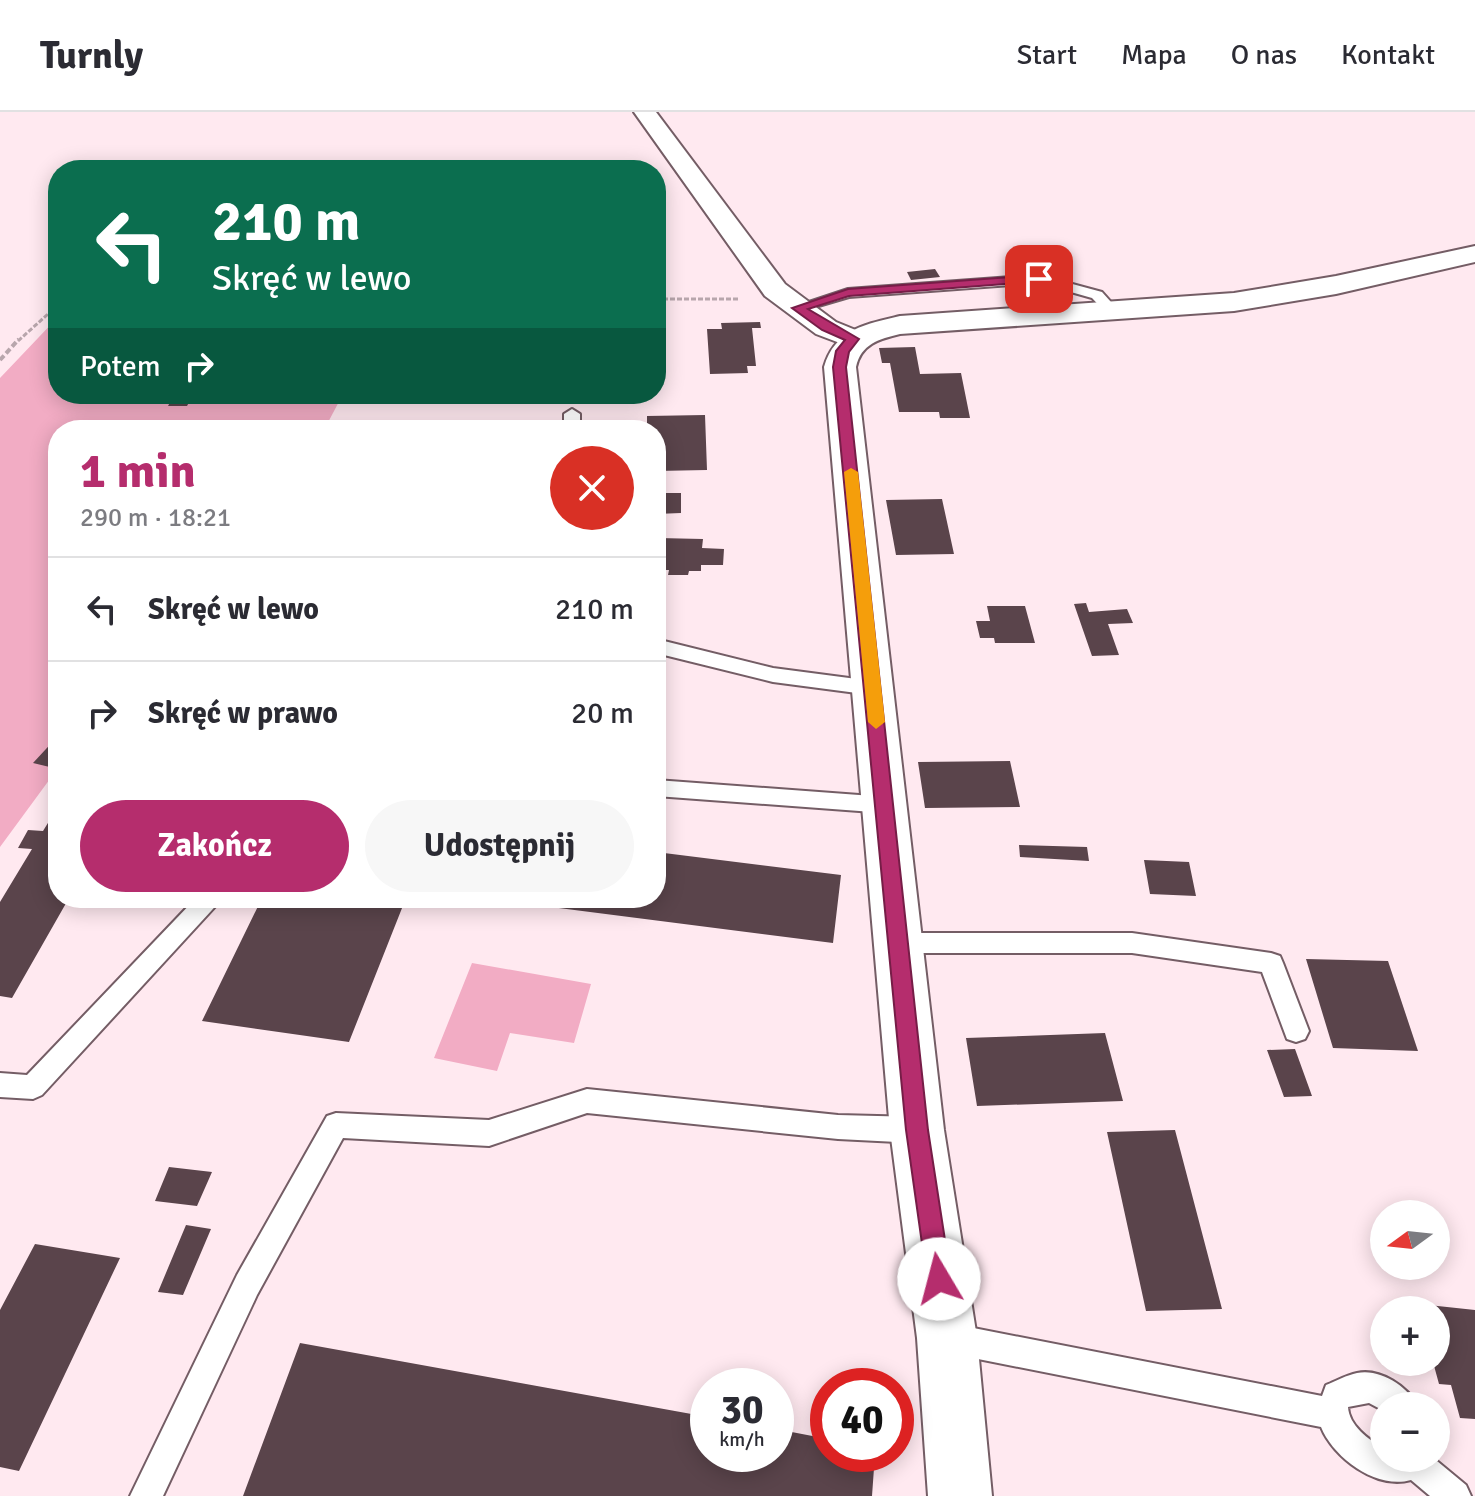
<!DOCTYPE html>
<html lang="pl">
<head>
<meta charset="utf-8">
<style>
	:root { --surface:#fff; --page:#f7f7f7; --text:#2b2b33; --muted:#7c7c81; --line:#e1e1e2; --accent:#b52d6d }
	body { margin:0; font-family:Signika,sans-serif; background:var(--page); color:var(--text); height:100vh; display:flex; flex-direction:column; font-size:30px; white-space:nowrap }
	* { box-sizing:border-box; margin:0 }
	p { font-size:26px; color:var(--muted) }
	.icon { flex:none; width:44px; height:44px; fill:none; stroke:currentColor; stroke-width:2; stroke-linecap:round; stroke-linejoin:round }
	.map { position:relative; flex:1; overflow:hidden }
	.side { position:absolute; left:48px; top:308px; width:618px; height:488px; display:flex; flex-direction:column; background:var(--surface); border-radius:32px; box-shadow:0 4px 20px #0003 }
	.side>* { flex:none }
	.hud { position:absolute; left:48px; top:48px; width:618px; height:244px; border-radius:32px; box-shadow:0 4px 20px #0003; background:#0b6e4f; color:#fff; overflow:hidden }
	.needle { width:52px; rotate:255deg }
	.tools { position:absolute; left:1370px; top:1088px; display:grid; gap:16px }
	.tools a { display:grid; place-items:center; width:80px; height:80px; border-radius:50%; background:var(--surface); box-shadow:0 4px 20px #0003; font-size:40px }
	.speed { position:absolute; left:690px; top:1256px; display:flex; gap:16px; font-size:40px; font-weight:700; text-align:center }
	.speed>* { display:grid; place-content:center; width:104px; height:104px; border-radius:50%; background:var(--surface); box-shadow:0 4px 20px #0003; line-height:1 }
	.speed small { font-size:20px; font-weight:400 }
	.speed .limit { border:12px solid #d22; background:#fff; color:#111 }
	.pin { position:absolute; display:grid; place-items:center; width:68px; height:68px; color:#fff; margin:-34px; border-radius:16px; box-shadow:0 4px 12px #0006 }
	.me { position:absolute; width:88px; margin:-44px; rotate:352deg; stroke-linejoin:round; filter:drop-shadow(0 0 6px #0008) }
	.turn { display:flex; align-items:center; gap:28px; height:168px; padding:0 32px; font-size:36px }
	.turn .icon { width:104px; height:104px; stroke-width:2.5 }
	.turn b { display:block; font-size:56px; line-height:68px }
	.then { display:flex; align-items:center; height:76px; padding:0 32px; background:#0003; gap:16px; font-size:30px }
	.round { display:grid; place-items:center; flex:none; width:84px; height:84px; border-radius:42px; background:var(--page) }
	.headline { display:flex; align-items:center; justify-content:space-between; height:136px; padding:0 32px }
	h1 { font-size:48px; font-weight:800; line-height:60px; color:var(--accent) }
	.action { display:flex; gap:16px; margin-top:auto; padding:16px 32px }
	.action a { flex:1; height:92px; border-radius:48px; background:var(--accent); color:#fff; font-size:32px; font-weight:800; line-height:92px; text-align:center }
	.action a+a { background:var(--page); color:var(--text) }
	ul { padding:0; list-style:none }
	li { display:flex; align-items:center; gap:24px; height:104px; padding:0 32px; border-top:2px solid var(--line) }
	li div { flex:1 }
	li b { display:block; font-size:30px }
	li em { font-style:normal }
	header { display:flex; align-items:center; gap:48px; box-sizing:border-box; height:112px; padding:0 40px; background:var(--surface); border-bottom:2px solid var(--line) }
	header strong { font-size:38px }
	nav { display:flex; gap:44px; margin-inline-start:auto; font-size:28px }
	.map>svg:first-child { display:block }
	.green { fill:#f2acc4 }
	.building { fill:#5a444b }
	.lines { fill:none; stroke-linecap:round; stroke-linejoin:round }
	.service-casing { stroke:#745d65; stroke-width:4 }
	.minor-casing { stroke:#745d65; stroke-width:4 }
	.tertiary-casing { stroke:#745d65; stroke-width:4 }
	.path-far1 { stroke:#b8a6ac; stroke-width:3; stroke-dasharray:5 2; stroke-linecap:butt }
	.path { stroke:#b8a6ac; stroke-width:4; stroke-dasharray:6 3; stroke-linecap:butt }
	.service { fill:#fff; fill-rule:evenodd }
	.minor { fill:#fff; fill-rule:evenodd }
	.tertiary { fill:#fff; fill-rule:evenodd }
	.route { fill:#b52d6d; stroke:#761d47; stroke-width:2 }
	.slow { fill:#f59e0b }
</style>
</head>
<body>
<header>
<strong>Turnly</strong>
<nav><a>Start</a><a>Mapa</a><a>O nas</a><a>Kontakt</a></nav>
</header>
<div class="map">
<svg width="1475" height="1384" viewBox="0 0 1475 1384">
	<rect width="100%" height="100%" fill="#ffe9f0"/>
	<path class="green" d="M 58,205 L 58,282 L 343,282 L 324,318 L 58,318 L 58,656 L 0,735 L 0,266 Z
		M 472,851 L 591,872 L 574,931 L 510,921 L 497,959 L 434,946 Z"/>
	<path class="building" d="M 935,157 L 940,165 L 911,168 L 907,160 Z
		M 760,210 L 761,216 L 752,216 L 756,254 L 747,254 L 748,261 L 710,262 L 707,217 L 722,217 L 721,211 Z
		M 915,235 L 920,262 L 961,261 L 970,306 L 940,306 L 939,300 L 899,300 L 890,251 L 882,251 L 879,236 Z
		M 173,285 L 192,285 L 187,294 L 168,294 Z
		M 705,303 L 707,358 L 656,359 L 656,318 L 647,318 L 647,304 Z
		M 656,381 L 681,381 L 681,401 L 656,402 Z
		M 942,387 L 954,442 L 896,443 L 886,388 Z
		M 658,426 L 703,427 L 702,436 L 724,437 L 723,453 L 701,453 L 701,459 L 689,459 L 688,463 L 668,463 L 669,458 L 656,458 Z
		M 1086,491 L 1089,500 L 1127,497 L 1133,511 L 1108,512 L 1119,543 L 1092,544 L 1074,492 Z
		M 987,494 L 1025,494 L 1035,531 L 995,531 L 994,526 L 980,526 L 976,509 L 990,509 Z
		M 58,624 L 58,657 L 33,651 Z
		M 1010,649 L 1020,695 L 925,696 L 918,650 Z
		M 51,706 L 58,707 L 58,786 L 69,786 L 12,886 L 0,884 L 0,790 L 32,737 L 18,736 L 28,718 L 43,719 Z
		M 1019,733 L 1087,735 L 1089,749 L 1020,745 Z
		M 656,740 L 841,763 L 833,831 L 497,788 L 656,786 Z
		M 1144,748 L 1189,750 L 1196,784 L 1150,782 Z
		M 262,786 L 406,786 L 349,930 L 202,909 Z
		M 1306,847 L 1388,849 L 1418,939 L 1333,936 Z
		M 1105,921 L 1123,989 L 977,994 L 966,926 Z
		M 1295,937 L 1312,984 L 1284,985 L 1267,938 Z
		M 1175,1018 L 1222,1197 L 1146,1199 L 1107,1020 Z
		M 169,1055 L 212,1060 L 197,1094 L 155,1089 Z
		M 186,1113 L 211,1117 L 183,1183 L 158,1180 Z
		M 35,1132 L 120,1146 L 19,1359 L 0,1355 L 0,1198 Z
		M 1419,1192 L 1475,1198 L 1475,1307 L 1460,1306 L 1451,1273 L 1439,1272 L 1433,1250 L 1436,1198 L 1420,1198 Z
		M 300,1231 L 708,1305 L 708,1342 L 776,1342 L 776,1317 L 828,1327 L 828,1342 L 875,1342 L 872,1384 L 243,1384 Z"/>
	<g class="lines">
		<g class="service-casing">
			<path id="service" d="M 1039,163 L 1102,180 L 1119,199 L 1107,202 L 1092,186 L 1039,171 L 849,185 L 798,200 L 791,196 L 848,177 Z
				M 572,297 L 580,302 L 580,318 L 564,318 L 564,302 Z
				M 656,527 L 773,556 L 872,569 L 882,576 L 872,583 L 773,570 L 656,541 Z
				M 656,668 L 886,685 L 894,687 L 897,693 L 894,699 L 886,701 L 656,684 Z
				M 196,786 L 223,786 L 42,983 L 33,987 L 0,985 L 0,961 L 27,963 Z
				M 899,821 L 1132,821 L 1271,841 L 1280,844 L 1283,851 L 1309,919 L 1305,927 L 1296,930 L 1287,927 L 1262,860 L 1132,841 L 899,841 L 890,838 L 887,831 L 890,824 Z
				M 587,977 L 838,1003 L 917,1005 L 926,1009 L 930,1018 L 926,1027 L 917,1031 L 838,1027 L 587,1001 L 489,1034 L 343,1026 L 257,1183 L 163,1384 L 130,1384 L 237,1163 L 327,1004 L 336,1001 L 489,1008 Z
				M 948,1211 L 1322,1284 L 1326,1273 C 1336,1269 1347,1263 1357,1261 C 1380,1256 1409,1275 1417,1294 L 1384,1294 L 1384,1299 L 1369,1291 L 1348,1295 C 1349,1313 1368,1328 1384,1336 L 1384,1346 L 1436,1346 L 1436,1342 L 1437,1349 L 1466,1373 L 1471,1384 L 1430,1384 L 1411,1368 C 1376,1378 1333,1345 1321,1315 L 948,1241 L 937,1237 L 933,1226 L 937,1215 Z"/>
		</g>
		<g class="minor-casing">
			<path id="minor" d="M 634,0 L 656,0 L 785,172 L 836,210 L 863,221 L 867,227 L 863,233 L 853,236 L 816,222 L 765,184 Z"/>
		</g>
		<g class="tertiary-casing">
			<path id="tertiary" d="M 1475,134 L 1475,150 L 1336,182 L 1234,199 L 900,222 C 879,227 861,232 856,255 L 944,1018 L 977,1226 L 992,1384 L 928,1384 L 917,1226 L 890,1018 L 824,255 C 835,217 866,212 900,204 L 1234,181 L 1336,164 Z"/>
		</g>
		<path class="path-far1" d="M 656,187 L 740,187
			M 18,229 L 58,193"/>
		<path class="path" d="M 0,248 L 19,227"/>
		<use href="#service" class="service"/>
		<use href="#minor" class="minor"/>
		<use href="#tertiary" class="tertiary"/>
	</g>
	<path class="route" d="M 1039,163 L 1043,165 L 1043,169 L 849,184 L 808,197 L 859,227 L 849,240 L 846,255 L 928,1018 L 951,1167 L 947,1175 L 939,1179 L 930,1175 L 927,1167 L 906,1018 L 833,255 L 836,239 L 845,228 L 822,218 L 792,196 L 848,177 Z"/>
	<path class="slow" d="M 851,356 L 858,360 L 885,610 L 876,617 L 868,610 L 844,360 Z"/>
</svg>
<div class="tools">
<a><svg class="needle" viewBox="-14 -14 28 28"><path d="M0-13l5 13h-10z" fill="#e53935"/><path d="M0 13l5-13h-10z" fill="#7c7c81"/></svg></a>
<a>+</a>
<a>−</a>
</div>
<div class="speed"><div>30<small>km/h</small></div><div class="limit">40</div></div>
<div class="pin" style="left:1039px;top:167px;background:#d93025"><svg class="icon" aria-label="arrive" viewBox="0 0 24 24"><path d="M6 21V4h12l-3 4 3 4H6"/></svg></div>
<svg class="me" style="left:939px;top:1167px" viewBox="-20 -20 40 40"><circle r="19" fill="#fff"/><path d="M0-13L10 11 0 6-10 11z" fill="#b52d6d"/></svg>
<div class="hud">
<div class="turn"><svg class="icon" aria-label="left" viewBox="0 0 24 24"><path d="M17 20v-9H6M10 6l-5 5 5 5"/></svg><div><b>210 m</b>Skręć w lewo</div></div>
<div class="then">Potem<svg class="icon" aria-label="right" viewBox="0 0 24 24"><path d="M7 20v-9h11M14 6l5 5-5 5"/></svg></div>
</div>
<section class="side">
<div class="headline"><div><h1>1 min</h1><p>290 m · 18:21</p></div><a class="round" style="background:#d93025;color:#fff"><svg class="icon" aria-label="close" viewBox="0 0 24 24"><path d="M6 6l12 12M18 6L6 18"/></svg></a></div>
<ul>
<li><svg class="icon" aria-label="left" viewBox="0 0 24 24"><path d="M17 20v-9H6M10 6l-5 5 5 5"/></svg><div><b>Skręć w lewo</b></div><em>210 m</em></li>
<li><svg class="icon" aria-label="right" viewBox="0 0 24 24"><path d="M7 20v-9h11M14 6l5 5-5 5"/></svg><div><b>Skręć w prawo</b></div><em>20 m</em></li>
</ul>
<div class="action"><a>Zakończ</a><a>Udostępnij</a></div>
</section>
</div>
</body>
</html>
